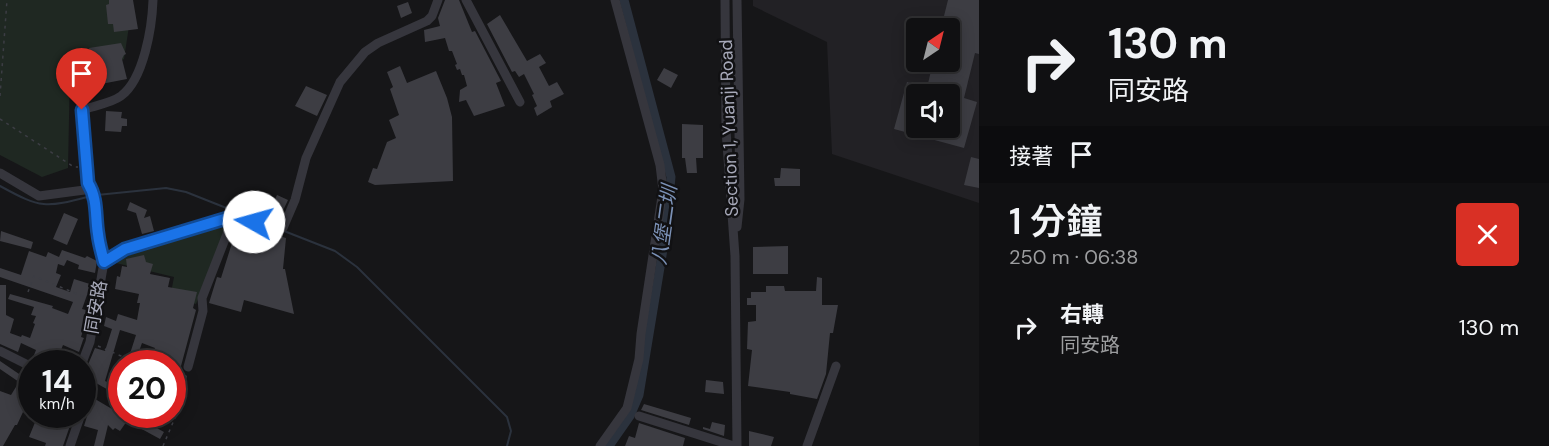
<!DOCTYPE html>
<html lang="zh-TW">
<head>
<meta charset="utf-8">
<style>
	:root { --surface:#101012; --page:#1e1e20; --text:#f1f3f6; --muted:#9c9d9f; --line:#303032 }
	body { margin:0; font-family:"DM Sans","Noto Sans TC",sans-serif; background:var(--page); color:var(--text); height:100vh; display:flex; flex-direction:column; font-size:22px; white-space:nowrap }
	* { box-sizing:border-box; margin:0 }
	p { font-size:20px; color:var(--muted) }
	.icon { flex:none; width:33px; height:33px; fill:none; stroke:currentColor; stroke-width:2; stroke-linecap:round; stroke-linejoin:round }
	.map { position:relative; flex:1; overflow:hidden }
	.panel { display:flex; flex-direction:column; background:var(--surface); width:570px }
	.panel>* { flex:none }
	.top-card { background:#101012; color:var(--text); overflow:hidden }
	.needle { width:39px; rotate:35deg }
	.tools { position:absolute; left:906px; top:18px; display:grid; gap:12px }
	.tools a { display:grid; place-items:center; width:54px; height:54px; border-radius:6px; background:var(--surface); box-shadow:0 3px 15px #0003,0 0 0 2px var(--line); font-size:30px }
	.speed { position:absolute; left:18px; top:350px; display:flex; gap:12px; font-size:30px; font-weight:700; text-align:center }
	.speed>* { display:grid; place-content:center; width:78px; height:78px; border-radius:50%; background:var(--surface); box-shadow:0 3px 15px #0003,0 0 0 2px var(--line); line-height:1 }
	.speed small { font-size:15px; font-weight:400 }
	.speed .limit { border:9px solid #d22; background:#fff; color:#111 }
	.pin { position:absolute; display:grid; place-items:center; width:51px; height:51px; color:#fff; margin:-62px -26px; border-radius:50% 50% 50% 0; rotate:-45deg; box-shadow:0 0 6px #0007 }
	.pin .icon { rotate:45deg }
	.me { position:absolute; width:66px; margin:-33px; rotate:277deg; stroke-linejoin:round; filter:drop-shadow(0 0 4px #0008) }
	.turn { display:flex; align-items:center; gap:21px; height:126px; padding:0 30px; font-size:27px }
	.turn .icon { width:78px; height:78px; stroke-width:2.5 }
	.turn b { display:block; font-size:42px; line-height:51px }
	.then { display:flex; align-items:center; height:57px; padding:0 30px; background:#0003; gap:12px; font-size:22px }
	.round { display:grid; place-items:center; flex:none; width:63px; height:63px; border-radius:6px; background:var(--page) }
	.summary { display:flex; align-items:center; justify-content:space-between; height:102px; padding:0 30px }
	h1 { font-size:36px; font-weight:600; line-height:45px }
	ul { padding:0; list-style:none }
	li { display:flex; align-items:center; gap:18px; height:84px; padding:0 30px }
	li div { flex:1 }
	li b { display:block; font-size:22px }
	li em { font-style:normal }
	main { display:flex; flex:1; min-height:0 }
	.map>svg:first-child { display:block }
	.built { fill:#222125; fill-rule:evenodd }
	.green { fill:#1f2822 }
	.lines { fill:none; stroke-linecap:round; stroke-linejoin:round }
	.stream { stroke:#2b323d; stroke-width:2 }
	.canal { stroke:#2b323d; stroke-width:9 }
	.building { fill:#3d3d43; fill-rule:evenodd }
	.path { stroke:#3c3d44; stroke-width:1.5; stroke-dasharray:3 4.5; stroke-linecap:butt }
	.minor { stroke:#36363d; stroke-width:9 }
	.route-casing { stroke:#114b97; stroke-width:15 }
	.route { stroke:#1a73e8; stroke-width:10 }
	.labels { text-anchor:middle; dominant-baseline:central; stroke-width:5; stroke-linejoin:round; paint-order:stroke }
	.street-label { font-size:18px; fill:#a7a9b9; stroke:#111113 }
	.water-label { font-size:20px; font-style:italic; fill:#7b91b6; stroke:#111113 }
</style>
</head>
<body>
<main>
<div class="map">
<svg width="979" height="446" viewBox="0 0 979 446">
	<rect width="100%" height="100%" fill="#161618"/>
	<path class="built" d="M 753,0 L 979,0 L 979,203 L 832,154 L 827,42 L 753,6 ZM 916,28 L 950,28 L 950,62 L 916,62 ZM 916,94 L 950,94 L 950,128 L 916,128 Z"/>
	<path class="green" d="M 0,0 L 133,0 L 124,59 L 94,75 L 70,69 L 68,168 L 42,177 L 0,155 Z
		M 227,223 L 210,271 L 196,304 L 170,298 L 174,277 L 116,263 C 149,242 190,234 227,223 Z"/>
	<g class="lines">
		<path class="stream" d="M 0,186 C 42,209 45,208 91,196
			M 97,195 L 166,188 L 186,192 L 239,213
			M 284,231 L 335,251 L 357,267 L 507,417 L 511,431 L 507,446"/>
		<path class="canal" d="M 609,446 L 630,416 L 639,395 L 665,237 L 671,177 L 624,0"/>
	</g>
	<path class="building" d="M 109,0 L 133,0 L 138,29 L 114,32 L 113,24 L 108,24 L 106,5 L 109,4 Z
		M 445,0 L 459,0 L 472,32 L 475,31 L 501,81 L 496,83 L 505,106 L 474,116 L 466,100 L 459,102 L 460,90 L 467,86 L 464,75 L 462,75 L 460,69 L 457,70 L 455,65 L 457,64 L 452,51 L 449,51 L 445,38 L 425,42 L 424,30 L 440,26 L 438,18 Z
		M 948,0 L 979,0 L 979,54 L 975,53 L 964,98 L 977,102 L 964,148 L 894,129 L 907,82 L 927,88 L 933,62 L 950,62 L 950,28 L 941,28 ZM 916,94 L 950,94 L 950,128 L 916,128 Z
		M 408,2 L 412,13 L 401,18 L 397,6 Z
		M 500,15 L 527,61 L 540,54 L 546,63 L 539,67 L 549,86 L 557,82 L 564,94 L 550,101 L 552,107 L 537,116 L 534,108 L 537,106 L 532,95 L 534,94 L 524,74 L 519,77 L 515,71 L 512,72 L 487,24 Z
		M 121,43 L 126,54 L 124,55 L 122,59 L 127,79 L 96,85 L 89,48 Z
		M 400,66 L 407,83 L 436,71 L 447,98 L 452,117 L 453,181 L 375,185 L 368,182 L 373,168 L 377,169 L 387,142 L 396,138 L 389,120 L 399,115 L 390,89 L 393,87 L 387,72 Z
		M 664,68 L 678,75 L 671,88 L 657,80 Z
		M 306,86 L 327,95 L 317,116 L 295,106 Z
		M 106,111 L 122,112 L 121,118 L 127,119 L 127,126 L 122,126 L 121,132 L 105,131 Z
		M 682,124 L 703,125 L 703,158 L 696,158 L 697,173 L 687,173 L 685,158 L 682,158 Z
		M 971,157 L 979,159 L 979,188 L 964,185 Z
		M 781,168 L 800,169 L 800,186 L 775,186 L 774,178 L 780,178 Z
		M 277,195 L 288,200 L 278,221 L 267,216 Z
		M 130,202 L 147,210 L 144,218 L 150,216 L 154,231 L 142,234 L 136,213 L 127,210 Z
		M 64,213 L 78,219 L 67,245 L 53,239 Z
		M 238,224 L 286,238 L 283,269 L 285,269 L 294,314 L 244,300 L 241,312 L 209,303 L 217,277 L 221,278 Z
		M 1,231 L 33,242 L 31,249 L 0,241 Z
		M 788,246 L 788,274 L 753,274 L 753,247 Z
		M 62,250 L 85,258 L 87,256 L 97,261 L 95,273 L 78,269 L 79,265 L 67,260 L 64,266 L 58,264 L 56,273 L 61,275 L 56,287 L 70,292 L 74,279 L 93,285 L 91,296 L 87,295 L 82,309 L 89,311 L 81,337 L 84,338 L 83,340 L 79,352 L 63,345 L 56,363 L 37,363 L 32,360 L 36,350 L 21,343 L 18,352 L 0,344 L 0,285 L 6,285 L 6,315 L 14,319 L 10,333 L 21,337 L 22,335 L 30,338 L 35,324 L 33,323 L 36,316 L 31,315 L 34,307 L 8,299 L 10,294 L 53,306 L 52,308 L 68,314 L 73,302 L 0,277 L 0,268 L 21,275 L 29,251 L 46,257 L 48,252 L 59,257 Z
		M 144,255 L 146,262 L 153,264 L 150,274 L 170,278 L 168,287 L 197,292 L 193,308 L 196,310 L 181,366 L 181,372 L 187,376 L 185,384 L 172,377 L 172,363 L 160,363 L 161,360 L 152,357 L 155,348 L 142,343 L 135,363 L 127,363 L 136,335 L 120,330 L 105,381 L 122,389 L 122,414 L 146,414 L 142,420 L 164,432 L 160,439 L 127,421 L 120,431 L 115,428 L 113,430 L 108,425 L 103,446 L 94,446 L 98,430 L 84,426 L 88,413 L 85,409 L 90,396 L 112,409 L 119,396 L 96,383 L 92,383 L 87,391 L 82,387 L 82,371 L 91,375 L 87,367 L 95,348 L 105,351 L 112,329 L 104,326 L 106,317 L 116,321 L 118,314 L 137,320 L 140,303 L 137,303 L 139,294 L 115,289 L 117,276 L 120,277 L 122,266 L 127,267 L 126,259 Z
		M 817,277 L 822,278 L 822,305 L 838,305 L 833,333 L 830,333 L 826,374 L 817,399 L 790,394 L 790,392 L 748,386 L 752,350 L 747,349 L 748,322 L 756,321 L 756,305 L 747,305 L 747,298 L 751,298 L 751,292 L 766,292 L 766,286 L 784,286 L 785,291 L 816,291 Z
		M 0,361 L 22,376 L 25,371 L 31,374 L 18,398 L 32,407 L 32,414 L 74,414 L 63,446 L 45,446 L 46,443 L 29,437 L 36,420 L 23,412 L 17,425 L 15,425 L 3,446 L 0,446 L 0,391 L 11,395 L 19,382 L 0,369 Z
		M 706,380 L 723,382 L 724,394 L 705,392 Z
		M 644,404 L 691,418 L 689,425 L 641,410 Z
		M 712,422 L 725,425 L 724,436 L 703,429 L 703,427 L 710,429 Z
		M 639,423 L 685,438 L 683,446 L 625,446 L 629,436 L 635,438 Z
		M 749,431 L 774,437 L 771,446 L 749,446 Z"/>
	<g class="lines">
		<path class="path" d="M 0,96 L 7,0
			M 0,119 L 74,167 L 78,167
			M 28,292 L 34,276 L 87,298
			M 98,346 L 121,356 L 123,363
			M 117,386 L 122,372
			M 163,446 L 177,413"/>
		<path class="minor" d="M 466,0 L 520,102
			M 725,0 L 726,130 L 735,256 L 737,446
			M 737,0 L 740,199 L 737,227
			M 0,173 L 39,196 L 92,189
			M 104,262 L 125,249 L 234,216 L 273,229 L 283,228 L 295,200 L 306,158 L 340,82 L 365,52 L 378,43 L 427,21 L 432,16 L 438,0
			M 0,351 L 32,367
			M 82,363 L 90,342 L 104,262 L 98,232 L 97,211 L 92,189 L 88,183 L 82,110 C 93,106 112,103 121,96 C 144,79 152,27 153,0
			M 188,367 L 203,311 L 202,298 L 234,216
			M 639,416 L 734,446
			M 70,446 L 81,414
			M 600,446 L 627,408 L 639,359 L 641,334 L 663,190 L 660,165 L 615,0
			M 807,446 L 836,366"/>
	</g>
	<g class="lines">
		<g class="route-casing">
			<path id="route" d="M 82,110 L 88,183 C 98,199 95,217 98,234 C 99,244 102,253 104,262 L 125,249 L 234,216 L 254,222"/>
		</g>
		<use href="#route" class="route"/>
	</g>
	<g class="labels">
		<g class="street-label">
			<text transform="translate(729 128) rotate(-92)">Section 1, Yuanji Road</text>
			<text transform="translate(96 307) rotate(-80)">同安路</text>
		</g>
		<g class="water-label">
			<text transform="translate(664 225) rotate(-82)">八堡二圳</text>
		</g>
	</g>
</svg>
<div class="tools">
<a><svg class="needle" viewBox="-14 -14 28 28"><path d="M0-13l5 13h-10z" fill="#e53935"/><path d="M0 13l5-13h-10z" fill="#9c9d9f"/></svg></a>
<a><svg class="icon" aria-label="sound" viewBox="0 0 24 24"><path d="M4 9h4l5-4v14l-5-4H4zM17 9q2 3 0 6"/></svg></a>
</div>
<div class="speed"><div>14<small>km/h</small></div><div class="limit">20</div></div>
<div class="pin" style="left:82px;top:110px;background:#d93025"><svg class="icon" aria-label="arrive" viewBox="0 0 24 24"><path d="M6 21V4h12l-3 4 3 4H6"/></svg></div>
<svg class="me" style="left:254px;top:222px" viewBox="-20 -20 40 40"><circle r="19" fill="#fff"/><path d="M0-13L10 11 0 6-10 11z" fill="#1a73e8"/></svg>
</div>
<section class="panel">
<div class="top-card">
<div class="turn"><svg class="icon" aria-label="right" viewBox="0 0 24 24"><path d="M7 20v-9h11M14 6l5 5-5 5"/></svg><div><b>130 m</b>同安路</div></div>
<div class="then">接著<svg class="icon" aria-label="arrive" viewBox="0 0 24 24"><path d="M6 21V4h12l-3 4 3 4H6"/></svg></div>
</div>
<div class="summary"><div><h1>1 分鐘</h1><p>250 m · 06:38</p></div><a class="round" style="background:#d93025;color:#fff"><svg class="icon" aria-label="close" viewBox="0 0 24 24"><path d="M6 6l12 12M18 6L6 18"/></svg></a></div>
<ul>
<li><svg class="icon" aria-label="right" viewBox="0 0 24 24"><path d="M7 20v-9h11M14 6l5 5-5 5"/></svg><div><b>右轉</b><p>同安路</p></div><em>130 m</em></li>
</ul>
</section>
</main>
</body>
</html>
